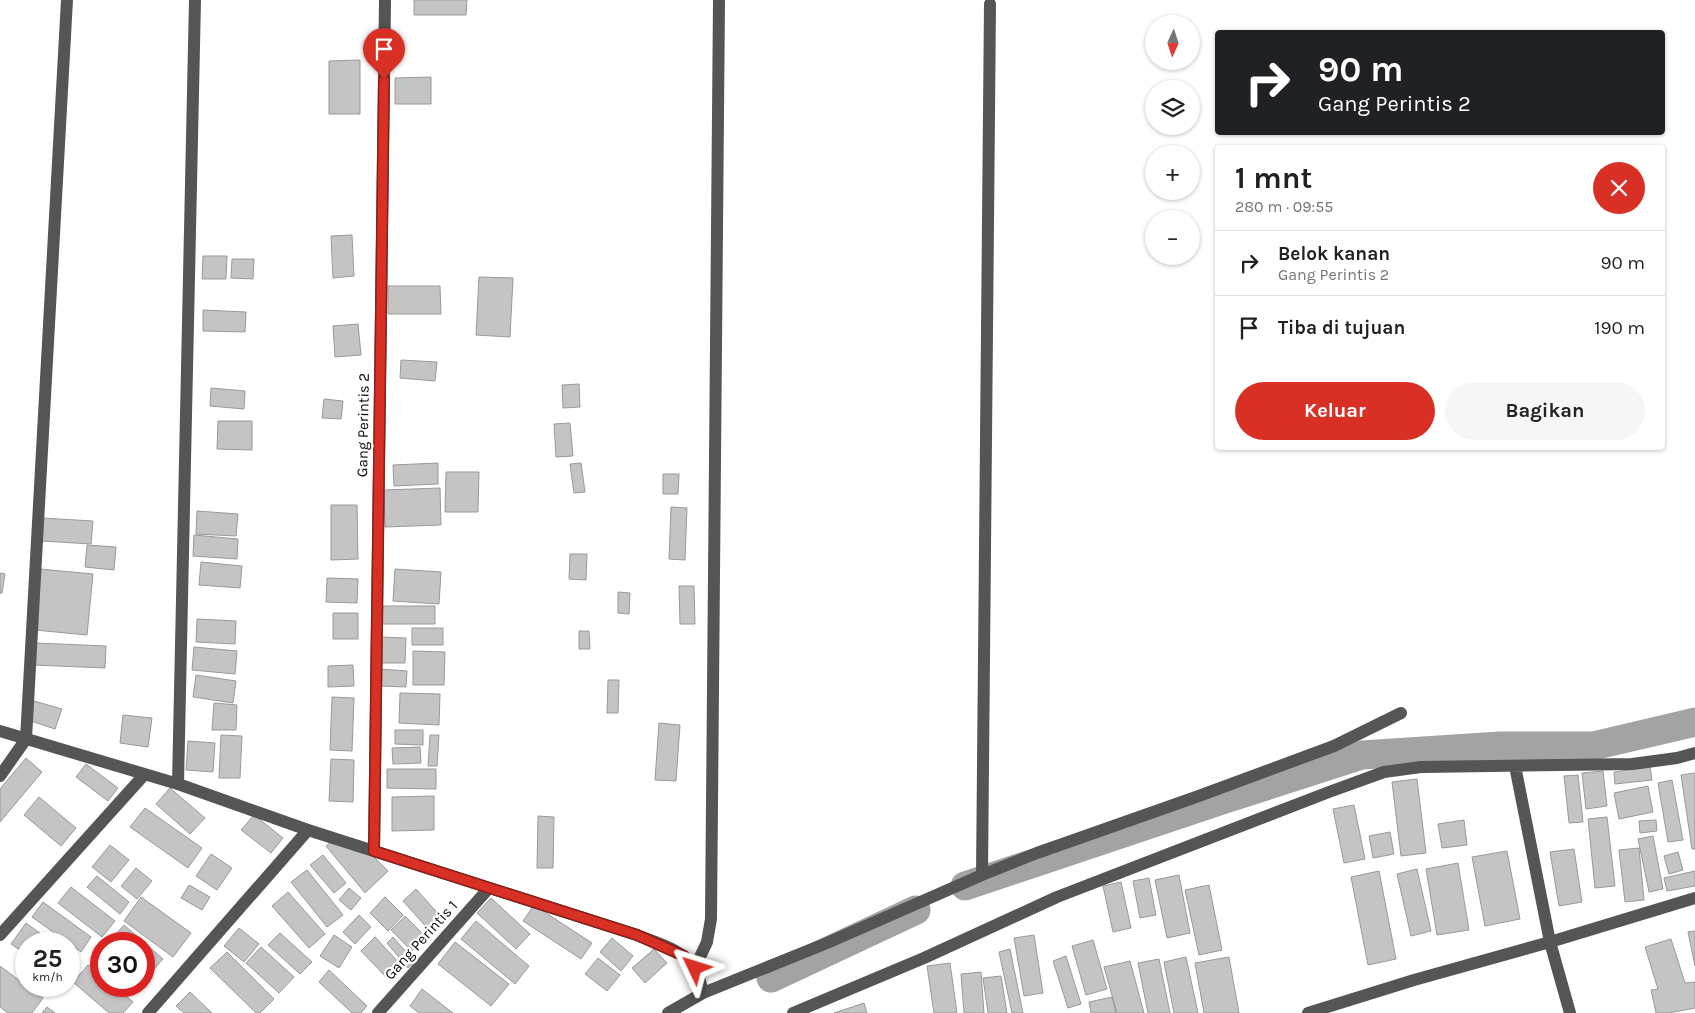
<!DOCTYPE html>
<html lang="id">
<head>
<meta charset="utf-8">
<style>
	:root { --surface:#fff; --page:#f6f6f6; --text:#202124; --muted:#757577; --line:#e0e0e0; --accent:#d93025 }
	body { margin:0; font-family:Karla,sans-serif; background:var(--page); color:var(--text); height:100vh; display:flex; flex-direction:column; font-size:19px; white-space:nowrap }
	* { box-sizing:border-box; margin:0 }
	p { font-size:16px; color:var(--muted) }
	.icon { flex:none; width:28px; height:28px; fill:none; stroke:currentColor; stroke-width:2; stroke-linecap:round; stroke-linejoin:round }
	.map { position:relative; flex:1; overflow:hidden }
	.panel { position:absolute; left:1215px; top:145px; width:450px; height:305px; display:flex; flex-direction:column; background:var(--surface); border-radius:5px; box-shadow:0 1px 4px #0004 }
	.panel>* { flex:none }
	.guide { position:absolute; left:1215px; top:30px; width:450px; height:105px; border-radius:5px; box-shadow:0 1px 4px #0004; background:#202124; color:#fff; overflow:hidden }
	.needle { width:32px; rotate:183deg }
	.controls { position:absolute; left:1145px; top:15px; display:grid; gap:10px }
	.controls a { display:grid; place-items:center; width:55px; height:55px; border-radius:50%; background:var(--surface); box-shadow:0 1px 4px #0004; font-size:25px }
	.speed { position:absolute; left:15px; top:932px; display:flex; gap:10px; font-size:25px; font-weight:700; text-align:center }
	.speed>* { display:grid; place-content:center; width:65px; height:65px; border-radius:50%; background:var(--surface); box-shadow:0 1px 4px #0004; line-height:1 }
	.speed small { font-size:12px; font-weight:400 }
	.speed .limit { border:8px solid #d22; background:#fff; color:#111 }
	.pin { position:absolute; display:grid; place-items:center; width:42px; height:42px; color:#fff; margin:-51px -21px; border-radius:50% 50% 50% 0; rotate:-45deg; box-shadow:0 0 5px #0007 }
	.pin .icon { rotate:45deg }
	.me { position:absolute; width:55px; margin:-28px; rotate:311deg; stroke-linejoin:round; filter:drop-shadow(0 0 4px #0008) }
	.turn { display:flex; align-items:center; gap:18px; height:105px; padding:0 20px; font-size:22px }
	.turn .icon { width:65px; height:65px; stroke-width:2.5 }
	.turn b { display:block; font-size:35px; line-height:42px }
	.round { display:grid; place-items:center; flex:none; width:52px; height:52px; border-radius:26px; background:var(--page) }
	.head { display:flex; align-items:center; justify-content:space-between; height:85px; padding:0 20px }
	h1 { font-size:30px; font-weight:700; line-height:38px }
	.cta { display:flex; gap:10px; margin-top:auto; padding:10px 20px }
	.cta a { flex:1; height:58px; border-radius:30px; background:var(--accent); color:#fff; font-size:20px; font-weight:700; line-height:58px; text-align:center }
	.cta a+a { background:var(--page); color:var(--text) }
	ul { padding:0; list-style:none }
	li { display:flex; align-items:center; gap:15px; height:65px; padding:0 20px; border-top:1px solid var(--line) }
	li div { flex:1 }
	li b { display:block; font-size:19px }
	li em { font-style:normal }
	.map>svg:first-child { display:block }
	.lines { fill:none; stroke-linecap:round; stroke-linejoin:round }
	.canal { stroke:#a3a3a3; stroke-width:29 }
	.building { fill:#c4c4c4; stroke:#999 }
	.minor { stroke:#555; stroke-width:12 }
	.route-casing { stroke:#8d1f18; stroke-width:12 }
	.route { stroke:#d93025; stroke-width:9 }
	.labels { text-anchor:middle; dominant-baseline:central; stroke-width:4.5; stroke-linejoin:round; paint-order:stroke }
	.street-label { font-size:15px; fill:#000; stroke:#fff }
</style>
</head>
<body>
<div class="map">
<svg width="1695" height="1013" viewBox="0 0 1695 1013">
	<rect width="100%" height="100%" fill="#fff"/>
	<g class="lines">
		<path class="canal" d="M 965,886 L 1225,799 L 1362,755 L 1500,746 L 1593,746 L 1695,722
			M 771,978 L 916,910"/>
	</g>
	<path class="building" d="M 414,0 L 467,0 L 466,15 L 414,15 Z
		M 360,60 L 360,114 L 329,114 L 329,61 Z
		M 431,77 L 431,104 L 395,104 L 395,78 Z
		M 352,235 L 354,276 L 333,278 L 331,236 Z
		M 203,256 L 227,256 L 226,279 L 202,279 Z
		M 232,259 L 254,259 L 253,279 L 231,278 Z
		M 479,277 L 513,278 L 510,337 L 476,335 Z
		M 388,286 L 440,286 L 441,314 L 388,314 Z
		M 203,310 L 246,312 L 245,332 L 203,331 Z
		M 358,324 L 361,355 L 335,357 L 333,326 Z
		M 401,360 L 437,362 L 435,381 L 400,378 Z
		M 579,384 L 580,407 L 563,408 L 562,385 Z
		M 211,388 L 245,391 L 244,409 L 210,406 Z
		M 324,399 L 343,401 L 341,419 L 322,418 Z
		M 218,421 L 252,421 L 252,450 L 217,449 Z
		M 570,423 L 573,456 L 556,457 L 554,424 Z
		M 438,463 L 438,484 L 394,486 L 393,465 Z
		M 581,463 L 585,492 L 574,493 L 570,464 Z
		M 446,472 L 479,472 L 478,512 L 445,512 Z
		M 663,474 L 679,474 L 678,494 L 663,494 Z
		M 440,488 L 441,525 L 385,527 L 384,490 Z
		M 331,505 L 357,505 L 358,559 L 331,560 Z
		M 671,507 L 687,508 L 685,560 L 669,559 Z
		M 197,511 L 238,514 L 236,536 L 196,534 Z
		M 42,518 L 93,521 L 91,544 L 41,541 Z
		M 194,535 L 238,539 L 237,559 L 193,556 Z
		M 87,545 L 116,547 L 114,570 L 85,567 Z
		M 570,554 L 587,554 L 586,580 L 569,579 Z
		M 201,562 L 242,566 L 240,588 L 199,585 Z
		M 40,569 L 93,574 L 87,635 L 35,630 Z
		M 395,569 L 441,572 L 439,604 L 393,601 Z
		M 0,573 L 5,574 L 2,593 L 0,593 Z
		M 327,578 L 358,579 L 357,603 L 326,602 Z
		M 679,586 L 694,586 L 695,624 L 680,624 Z
		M 618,592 L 630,593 L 629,614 L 618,613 Z
		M 383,606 L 435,606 L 435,624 L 383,624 Z
		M 333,613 L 358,613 L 358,639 L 333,639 Z
		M 197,619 L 236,621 L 235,644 L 196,642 Z
		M 412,628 L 443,628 L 443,645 L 412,645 Z
		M 579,631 L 589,631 L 590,649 L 579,649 Z
		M 381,637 L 406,638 L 405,663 L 381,663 Z
		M 35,643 L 106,646 L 105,668 L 34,665 Z
		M 194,647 L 237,651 L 235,674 L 192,670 Z
		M 413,651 L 445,652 L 444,685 L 413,685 Z
		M 353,665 L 354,686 L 328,687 L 328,666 Z
		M 380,669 L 407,671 L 406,687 L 380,686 Z
		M 196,675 L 236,681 L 233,703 L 193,697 Z
		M 608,680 L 619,680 L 618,713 L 607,713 Z
		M 400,693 L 440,694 L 439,725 L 399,723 Z
		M 332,697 L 354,698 L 352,751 L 330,750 Z
		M 34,701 L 62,709 L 55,729 L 28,720 Z
		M 214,703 L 237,705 L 236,730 L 212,730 Z
		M 123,715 L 152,718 L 148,747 L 120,743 Z
		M 659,723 L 680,725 L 676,781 L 655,780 Z
		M 395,730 L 423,730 L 423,745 L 395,744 Z
		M 221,735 L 242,736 L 240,778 L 219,778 Z
		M 430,735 L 439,735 L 437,766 L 428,766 Z
		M 188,741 L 215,743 L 213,772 L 186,770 Z
		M 420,747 L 421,763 L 393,764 L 392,748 Z
		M 26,758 L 42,772 L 0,822 L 0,789 Z
		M 331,759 L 354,760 L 353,802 L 329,801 Z
		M 86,764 L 118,788 L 108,801 L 76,777 Z
		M 1650,767 L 1652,780 L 1615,784 L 1614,772 Z
		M 387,769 L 436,769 L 436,789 L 387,788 Z
		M 1603,771 L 1607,806 L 1586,809 L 1582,773 Z
		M 1695,773 L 1695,849 L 1692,849 L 1681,775 Z
		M 1578,775 L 1583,822 L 1569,823 L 1564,776 Z
		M 1417,779 L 1426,853 L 1401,856 L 1392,782 Z
		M 1672,780 L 1683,840 L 1668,842 L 1658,783 Z
		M 1648,786 L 1653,812 L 1619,819 L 1614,793 Z
		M 170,788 L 205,818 L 190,834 L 156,804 Z
		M 434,796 L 434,830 L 392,831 L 392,797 Z
		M 39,797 L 76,828 L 61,846 L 24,815 Z
		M 1354,805 L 1365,859 L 1344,863 L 1333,809 Z
		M 145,808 L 202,848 L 188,868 L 130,827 Z
		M 254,815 L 283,838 L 271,853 L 241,830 Z
		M 538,816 L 554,817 L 553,868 L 537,868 Z
		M 1607,817 L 1615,886 L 1595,888 L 1588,819 Z
		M 1464,820 L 1467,845 L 1442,848 L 1438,824 Z
		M 1656,820 L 1657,831 L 1640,833 L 1639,821 Z
		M 1390,832 L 1394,854 L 1373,858 L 1369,836 Z
		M 1653,836 L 1663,889 L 1649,892 L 1638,839 Z
		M 332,841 L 372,855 L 388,871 L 365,893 L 326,846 Z
		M 110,845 L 129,860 L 111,882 L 92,867 Z
		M 1639,848 L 1644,900 L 1625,902 L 1619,850 Z
		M 1574,849 L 1582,902 L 1559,906 L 1550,852 Z
		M 1507,851 L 1520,919 L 1485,926 L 1472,857 Z
		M 1678,852 L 1683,870 L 1669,874 L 1664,856 Z
		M 211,854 L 232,868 L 217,890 L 196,876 Z
		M 323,855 L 346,883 L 334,893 L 310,865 Z
		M 1458,863 L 1469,930 L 1437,935 L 1426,869 Z
		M 136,868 L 152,881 L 137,899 L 121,886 Z
		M 1417,869 L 1431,931 L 1411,936 L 1397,874 Z
		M 307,870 L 343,915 L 327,927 L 291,882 Z
		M 1379,871 L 1396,959 L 1368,965 L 1351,877 Z
		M 1695,871 L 1695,886 L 1667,891 L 1664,878 Z
		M 1179,875 L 1190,933 L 1167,938 L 1155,880 Z
		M 97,876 L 129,902 L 120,914 L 87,887 Z
		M 1149,878 L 1156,915 L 1140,918 L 1133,881 Z
		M 1121,882 L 1131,928 L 1113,932 L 1103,886 Z
		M 189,885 L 210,897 L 202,910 L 181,898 Z
		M 1209,885 L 1222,950 L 1199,955 L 1185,890 Z
		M 71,887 L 115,921 L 102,937 L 58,903 Z
		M 349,888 L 361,898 L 351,910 L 339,900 Z
		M 416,889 L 442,918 L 429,930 L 403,901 Z
		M 288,892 L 325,934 L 309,948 L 272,906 Z
		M 141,897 L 191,933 L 173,957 L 124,921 Z
		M 385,897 L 403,915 L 388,931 L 370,913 Z
		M 491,898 L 530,934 L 516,949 L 477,913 Z
		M 43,902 L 91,937 L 81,952 L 32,917 Z
		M 534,905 L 592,943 L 581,959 L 523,921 Z
		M 359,915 L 371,927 L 355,944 L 343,932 Z
		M 405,916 L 426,937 L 412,951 L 391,930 Z
		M 476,921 L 529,966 L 515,984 L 461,939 Z
		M 26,923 L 55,944 L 26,944 L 26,954 L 11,944 Z
		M 124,925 L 163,959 L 149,975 L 144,971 L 144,944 L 113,944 L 110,941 Z
		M 239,928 L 259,944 L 244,962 L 224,946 Z
		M 1695,931 L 1695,966 L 1688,932 Z
		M 280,933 L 312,962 L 300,974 L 268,945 Z
		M 334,935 L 352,947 L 339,968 L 320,956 Z
		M 1034,935 L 1043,993 L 1024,996 L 1014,938 Z
		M 375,937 L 401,965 L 387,978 L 361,951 Z
		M 393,937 L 415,962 L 408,968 L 387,943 Z
		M 612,938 L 633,956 L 621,971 L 600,952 Z
		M 1671,939 L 1685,983 L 1695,982 L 1695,1008 L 1669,1013 L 1656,1013 L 1651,990 L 1658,989 L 1645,947 Z
		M 1093,940 L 1107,989 L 1086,995 L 1072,946 Z
		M 455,942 L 509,984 L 491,1006 L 438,964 Z
		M 261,947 L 294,977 L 279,993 L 246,963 Z
		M 654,949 L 667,963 L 645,983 L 632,968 Z
		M 1010,949 L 1023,1013 L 1012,1013 L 999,952 Z
		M 227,952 L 274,999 L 260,1013 L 256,1013 L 210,968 Z
		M 69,953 L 77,959 L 69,971 Z
		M 1066,956 L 1081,1004 L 1068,1008 L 1053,961 Z
		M 1186,957 L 1198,1013 L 1174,1013 L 1164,962 Z
		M 1229,957 L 1239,1013 L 1204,1013 L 1195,963 Z
		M 598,958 L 620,975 L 607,991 L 585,974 Z
		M 1159,959 L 1170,1013 L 1148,1013 L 1138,963 Z
		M 1130,961 L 1144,1013 L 1117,1013 L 1104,967 Z
		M 950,963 L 957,1013 L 934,1013 L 927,966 Z
		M 88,965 L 101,975 L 101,986 L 114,986 L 133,1002 L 123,1013 L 109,1013 L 73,982 Z
		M 0,966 L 43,998 L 32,1013 L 8,1013 L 0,1007 Z
		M 329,970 L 367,1006 L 361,1013 L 352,1013 L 319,982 Z
		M 981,972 L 984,1013 L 964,1013 L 961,974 Z
		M 1001,976 L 1007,1013 L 988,1013 L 983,978 Z
		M 422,989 L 453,1013 L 419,1013 L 410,1006 Z
		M 190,992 L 212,1013 L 184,1013 L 176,1006 Z
		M 1112,997 L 1116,1013 L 1091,1013 L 1089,1002 Z
		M 864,1003 L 867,1013 L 834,1013 Z
		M 47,1007 L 55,1013 L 42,1013 Z"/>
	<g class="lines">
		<path class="minor" d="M 0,731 L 178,784 L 308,830 L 637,935 C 656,943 682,949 694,967 C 699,974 701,985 703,993 L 668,1013
			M 1515,766 L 1550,942 L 1570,1013
			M 0,776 L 26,739 L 67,0
			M 178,784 L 195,0
			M 374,851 L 385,0
			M 982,875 L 990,4
			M 0,935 L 144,775
			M 695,968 L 707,942 L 711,919 L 719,0
			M 703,993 L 827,943 L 982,875 L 1037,853 L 1196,797 L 1334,746 L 1401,713
			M 148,1013 L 308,830
			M 378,1013 L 489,888
			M 793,1013 L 924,958 L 1057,897 L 1329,792 L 1384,772 L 1421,767 L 1632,764 L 1677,758 L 1695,753
			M 1308,1013 L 1414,980 L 1550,942 L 1695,898"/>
	</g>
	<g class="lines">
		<g class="route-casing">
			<path id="route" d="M 384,79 L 374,851 L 637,935 L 684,956 L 695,968"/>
		</g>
		<use href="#route" class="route"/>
	</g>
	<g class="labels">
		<g class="street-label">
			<text transform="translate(363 425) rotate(-89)">Gang Perintis 2</text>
			<text transform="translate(421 940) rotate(-48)">Gang Perintis 1</text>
		</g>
	</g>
</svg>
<div class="controls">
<a><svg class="needle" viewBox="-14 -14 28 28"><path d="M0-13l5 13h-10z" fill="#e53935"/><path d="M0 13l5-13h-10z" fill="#757577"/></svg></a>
<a><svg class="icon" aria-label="layers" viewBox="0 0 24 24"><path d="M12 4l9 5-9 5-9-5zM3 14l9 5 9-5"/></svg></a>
<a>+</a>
<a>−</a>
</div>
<div class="speed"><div>25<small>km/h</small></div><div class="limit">30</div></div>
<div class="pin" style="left:384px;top:79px;background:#d93025"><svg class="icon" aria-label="arrive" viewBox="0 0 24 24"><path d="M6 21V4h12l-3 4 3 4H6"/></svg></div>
<svg class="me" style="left:695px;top:968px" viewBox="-20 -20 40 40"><path d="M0-17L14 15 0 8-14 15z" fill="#d93025" stroke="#fff" stroke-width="4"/></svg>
<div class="guide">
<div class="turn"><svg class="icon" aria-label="right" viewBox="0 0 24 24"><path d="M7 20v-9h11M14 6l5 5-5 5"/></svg><div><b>90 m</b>Gang Perintis 2</div></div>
</div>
<section class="panel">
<div class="head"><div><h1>1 mnt</h1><p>280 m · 09:55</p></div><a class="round" style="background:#d93025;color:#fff"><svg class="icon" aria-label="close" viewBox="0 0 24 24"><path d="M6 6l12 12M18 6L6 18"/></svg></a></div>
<ul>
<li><svg class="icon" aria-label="right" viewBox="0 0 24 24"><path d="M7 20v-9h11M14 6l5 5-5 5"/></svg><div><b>Belok kanan</b><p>Gang Perintis 2</p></div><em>90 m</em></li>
<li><svg class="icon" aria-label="arrive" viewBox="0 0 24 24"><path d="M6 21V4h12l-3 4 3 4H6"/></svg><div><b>Tiba di tujuan</b></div><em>190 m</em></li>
</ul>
<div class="cta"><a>Keluar</a><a>Bagikan</a></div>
</section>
</div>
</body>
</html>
